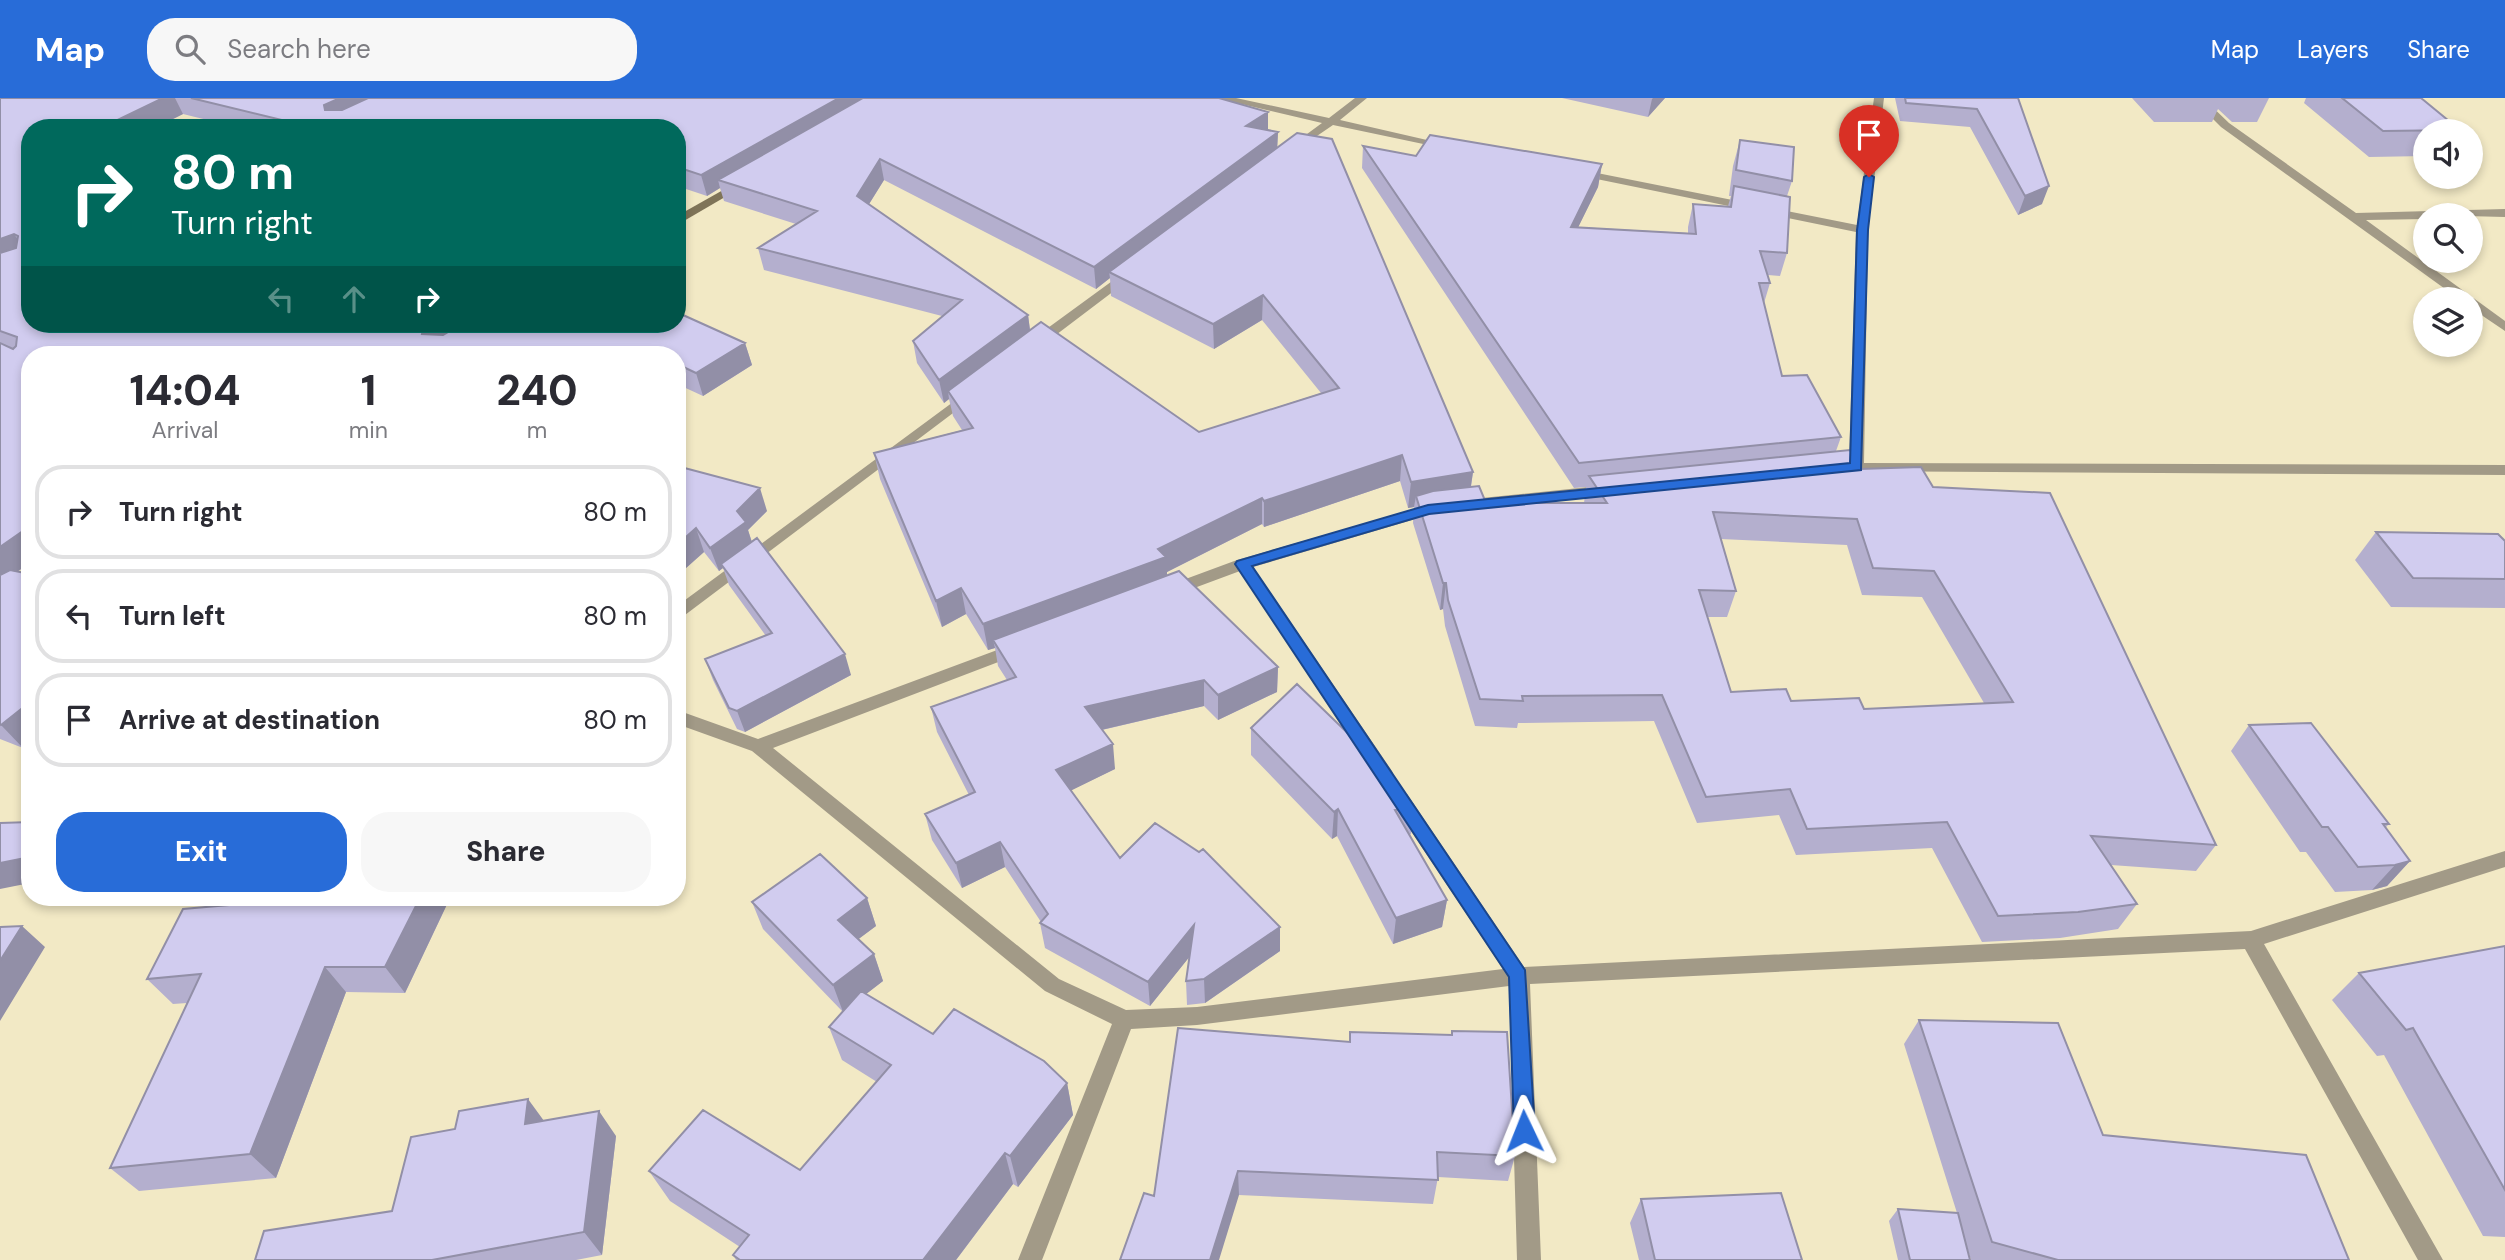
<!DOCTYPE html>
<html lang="en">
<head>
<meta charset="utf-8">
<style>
	:root { --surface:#fff; --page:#f7f7f7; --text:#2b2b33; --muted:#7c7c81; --line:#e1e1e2; --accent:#286cd8 }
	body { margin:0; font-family:"DM Sans",sans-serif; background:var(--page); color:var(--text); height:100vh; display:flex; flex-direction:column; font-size:26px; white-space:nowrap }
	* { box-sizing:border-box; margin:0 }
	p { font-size:23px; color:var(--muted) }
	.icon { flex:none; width:38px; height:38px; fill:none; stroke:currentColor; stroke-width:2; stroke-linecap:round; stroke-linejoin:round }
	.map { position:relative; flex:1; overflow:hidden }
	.side { position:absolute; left:21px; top:248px; width:665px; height:560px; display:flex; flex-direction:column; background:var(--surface); border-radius:28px; box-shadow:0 4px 10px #0003 }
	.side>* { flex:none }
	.banner { position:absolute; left:21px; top:21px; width:665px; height:214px; border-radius:28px; box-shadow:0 4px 10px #0003; background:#00695c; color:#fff; overflow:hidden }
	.buttons { position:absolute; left:2413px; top:21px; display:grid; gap:14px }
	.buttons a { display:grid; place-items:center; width:70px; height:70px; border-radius:50%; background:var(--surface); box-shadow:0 4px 10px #0003; font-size:35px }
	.pin { position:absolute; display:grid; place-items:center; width:60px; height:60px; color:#fff; margin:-72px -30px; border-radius:50% 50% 50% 0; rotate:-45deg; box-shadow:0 0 7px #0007 }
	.pin .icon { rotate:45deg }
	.me { position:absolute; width:77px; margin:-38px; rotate:358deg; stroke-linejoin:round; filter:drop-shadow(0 0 5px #0008) }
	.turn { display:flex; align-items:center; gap:24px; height:147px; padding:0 35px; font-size:32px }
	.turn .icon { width:91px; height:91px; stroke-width:2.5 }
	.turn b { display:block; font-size:49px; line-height:60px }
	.lanes { display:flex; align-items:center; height:66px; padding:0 35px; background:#0003; justify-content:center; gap:35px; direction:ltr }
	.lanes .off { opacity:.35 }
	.eta { display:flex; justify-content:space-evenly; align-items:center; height:119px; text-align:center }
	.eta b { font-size:42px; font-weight:800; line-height:49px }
	.button { display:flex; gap:14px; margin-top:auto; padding:14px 35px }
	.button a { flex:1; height:80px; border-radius:28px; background:var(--accent); color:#fff; font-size:28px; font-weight:800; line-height:80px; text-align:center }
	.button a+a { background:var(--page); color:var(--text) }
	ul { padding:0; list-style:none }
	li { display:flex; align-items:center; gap:21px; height:94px; margin:0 14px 10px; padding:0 21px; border:4px solid var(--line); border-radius:28px }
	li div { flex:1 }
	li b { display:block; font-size:26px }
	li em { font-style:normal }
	header { display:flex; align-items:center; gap:42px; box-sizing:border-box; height:98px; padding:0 35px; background:var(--accent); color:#fff }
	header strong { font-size:33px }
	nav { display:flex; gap:38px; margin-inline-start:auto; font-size:24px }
	.search { width:490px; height:63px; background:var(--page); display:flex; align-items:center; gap:18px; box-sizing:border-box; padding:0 24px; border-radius:28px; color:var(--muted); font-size:26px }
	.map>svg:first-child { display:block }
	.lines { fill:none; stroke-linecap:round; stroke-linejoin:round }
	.street { fill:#a29a87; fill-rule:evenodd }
	.secondary { fill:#7f7458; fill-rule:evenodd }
	.wall { fill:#b4afce; fill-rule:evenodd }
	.shaded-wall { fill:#928fa7 }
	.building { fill:#d1ccef; stroke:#928fa7; stroke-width:2; fill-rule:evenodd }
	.route { fill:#286cd8; stroke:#1a468c; stroke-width:2 }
</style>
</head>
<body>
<header>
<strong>Map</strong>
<div class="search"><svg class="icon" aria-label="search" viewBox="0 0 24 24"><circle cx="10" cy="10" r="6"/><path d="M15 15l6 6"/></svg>Search here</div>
<nav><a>Map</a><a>Layers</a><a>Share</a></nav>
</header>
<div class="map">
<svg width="2505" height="1162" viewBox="0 0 2505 1162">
	<rect width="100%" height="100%" fill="#f2e9c5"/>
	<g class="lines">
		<path class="street" d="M 1216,0 L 1236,0 L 1329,20 L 1355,0 L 1367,0 L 1340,22 L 1453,48 L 1447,51 L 1333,27 L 1292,55 L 1288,54 L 1288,50 L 1322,25 Z
			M 1874,0 L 1884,0 L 1868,132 L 1864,365 L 2505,367 L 2505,377 L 1833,373 L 1830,370 L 1833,367 L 1849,365 L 1856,134 L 1577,77 L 1571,74 L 1577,71 L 1857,127 Z
			M 2192,0 L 2203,0 L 2229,25 L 2356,115 L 2505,111 L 2505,119 L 2426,117 L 2426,121 L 2366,122 L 2505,223 L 2505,233 L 2471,210 L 2471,201 L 2459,201 L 2221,29 Z
			M 1130,170 L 1135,171 L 1135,177 L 1040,249 L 1030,249 L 1030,243 Z
			M 968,293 L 975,297 L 973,300 L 677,523 L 677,508 Z
			M 1608,387 L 1613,389 L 1616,392 L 1613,395 L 1462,412 L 1454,407 L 1462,402 Z
			M 1434,406 L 1442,411 L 1439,414 L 1253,469 L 1392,673 L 1394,678 L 1392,683 L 1378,683 L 1240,473 L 1170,499 L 1162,493 L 1164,489 L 1237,462 Z
			M 1016,545 L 1025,551 L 1022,555 L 773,650 L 1059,881 L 1126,912 L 1197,909 L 1503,871 L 1393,706 L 1391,701 L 1393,696 L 1407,696 L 1524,869 L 2251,833 L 2505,753 L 2505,769 L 2264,846 L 2443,1162 L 2418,1162 L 2245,851 L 1530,886 L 1541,1162 L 1517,1162 L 1509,888 L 1197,927 L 1131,931 L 1042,1162 L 1018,1162 L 1112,926 L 1045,893 L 752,653 L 677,626 L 677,612 L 758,641 Z"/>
		<path class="secondary" d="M 739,83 L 749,85 L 677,127 L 677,118 Z"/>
	</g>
	<path class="wall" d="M 0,0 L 1219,0 L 1268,14 L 1268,32 L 1278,34 L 1277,50 L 1473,374 L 1471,389 L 1486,405 L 1584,405 L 1586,389 L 1574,390 L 1362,70 L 1363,48 L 1416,58 L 1602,66 L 1598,89 L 1578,129 L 1688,135 L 1688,129 L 1693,106 L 1728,108 L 1731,98 L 1729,98 L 1733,68 L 1740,42 L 1792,83 L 1787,98 L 1787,155 L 1780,178 L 1768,177 L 1770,185 L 1764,205 L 1782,278 L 1841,339 L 1836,353 L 1860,371 L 1933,389 L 2216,747 L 2196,773 L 2111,767 L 2137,806 L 2118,831 L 2060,840 L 1982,844 L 1932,750 L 1796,757 L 1779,717 L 1697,725 L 1654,623 L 1518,625 L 1517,630 L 1475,628 L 1445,528 L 1443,511 L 1440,512 L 1413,425 L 1414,409 L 1408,410 L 1400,383 L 1264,429 L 1262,426 L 1167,474 L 1167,477 L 1278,569 L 1277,594 L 1218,622 L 1204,608 L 1102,632 L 1115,671 L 1071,692 L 1120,760 L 1280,829 L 1280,853 L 1205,905 L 1187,907 L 1186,883 L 1189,859 L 1150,908 L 1045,850 L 1040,825 L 1041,824 L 1005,769 L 962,790 L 932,742 L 925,716 L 969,697 L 937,634 L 931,609 L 1007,582 L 998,568 L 995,550 L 988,552 L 966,516 L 942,529 L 880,381 L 874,355 L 962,332 L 953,318 L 949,301 L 944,305 L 917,265 L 913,243 L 942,218 L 764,172 L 758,150 L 796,126 L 724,103 L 720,90 L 707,98 L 677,88 L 677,30 L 240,30 L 183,16 L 155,30 L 30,30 L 30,226 L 668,228 L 745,245 L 752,267 L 703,298 L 677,286 L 677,257 L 30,257 L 30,465 L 17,474 L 30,476 L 30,644 L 23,650 L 0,641 ZM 884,82 L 1096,191 L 1110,180 L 1111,198 L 1214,251 L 1262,222 L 1321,295 L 1199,334 L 1030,232 L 1028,217 L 869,106 ZM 1721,441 L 1847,447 L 1862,497 L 1922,499 L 1984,605 L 1864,611 L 1791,603 L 1731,594 L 1707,519 L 1727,519 L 1736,493 Z
		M 1562,0 L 1665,0 L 1648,19 Z
		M 1895,0 L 2018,0 L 2042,106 L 2018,117 L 1970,29 L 1900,23 Z
		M 2132,0 L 2269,0 L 2257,24 L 2232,24 L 2218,11 L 2212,24 L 2154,24 Z
		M 2306,0 L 2421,0 L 2460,32 L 2460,33 L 2426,33 L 2426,58 L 2369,59 L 2304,5 Z
		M 677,368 L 767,413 L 748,432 L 752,444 L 851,577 L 745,634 L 737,631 L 713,582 L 705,561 L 766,538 L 729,487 L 723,470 L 719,473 L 704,454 L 677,478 Z
		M 2376,434 L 2505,443 L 2505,510 L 2391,509 L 2355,462 Z
		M 2249,627 L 2389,726 L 2385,730 L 2410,763 L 2387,788 L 2372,792 L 2335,794 L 2306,754 L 2300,754 L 2231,653 Z
		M 1251,630 L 1414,710 L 1411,736 L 1409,737 L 1447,802 L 1442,829 L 1393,846 L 1337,738 L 1332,741 L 1251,657 Z
		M 255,800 L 450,800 L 405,895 L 346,894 L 276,1080 L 139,1093 L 110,1070 L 187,905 L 173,906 L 147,881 L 252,805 Z
		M 867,800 L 876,828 L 858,841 L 874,856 L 883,883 L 866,896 L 933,936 L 1067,985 L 1073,1017 L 1018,1089 L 1013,1086 L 956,1162 L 736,1162 L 733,1157 L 740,1149 L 670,1103 L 649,1073 L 800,1072 L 877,984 L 842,962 L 829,929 L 843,914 L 763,831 L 752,804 Z
		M 2505,848 L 2505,1139 L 2483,1138 L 2384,957 L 2377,958 L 2332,902 L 2359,875 Z
		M 1919,922 L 2103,1037 L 2349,1162 L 1971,1162 L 1964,1139 L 1970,1162 L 1898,1162 L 1889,1123 L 1898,1111 L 1957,1115 L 1904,946 Z
		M 1452,933 L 1515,1058 L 1508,1083 L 1438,1079 L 1433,1106 L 1239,1097 L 1154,1098 L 1349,944 L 1350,934 L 1451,937 Z
		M 544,1023 L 616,1038 L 602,1157 L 576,1162 L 255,1162 L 392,1113 Z
		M 1641,1101 L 1802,1162 L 1639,1162 L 1630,1125 Z"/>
	<path class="shaded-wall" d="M 163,0 L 175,0 L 183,16 L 155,30 L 101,30 Z
		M 340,0 L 378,0 L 334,28 L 325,12 L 324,7 Z
		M 839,0 L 879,0 L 718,82 L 720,90 L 707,98 L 701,77 Z
		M 1653,0 L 1665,0 L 1648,19 L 1652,1 Z
		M 1268,14 L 1268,34 L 1246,28 Z
		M 1278,34 L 1277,55 L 1109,174 L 1110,180 L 1096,191 L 1094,169 Z
		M 880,61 L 884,82 L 861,119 L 857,98 Z
		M 1602,66 L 1598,89 L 1567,152 L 1571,129 Z
		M 2049,88 L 2042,106 L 2018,117 L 2025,98 Z
		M 14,136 L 29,158 L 0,169 L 0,141 Z
		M 1263,197 L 1262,222 L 1214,251 L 1213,226 Z
		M 1028,217 L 1031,240 L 948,293 L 949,301 L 944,305 L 939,282 Z
		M 434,226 L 483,226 L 434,255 L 422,236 L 423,232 Z
		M 745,245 L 752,267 L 703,298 L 696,275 Z
		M 1402,357 L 1400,383 L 1264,429 L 1264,403 Z
		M 1473,374 L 1469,400 L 1416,398 L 1414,409 L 1408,410 L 1411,384 Z
		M 760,390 L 767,413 L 748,432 L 753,448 L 721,466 L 723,470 L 719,473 L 710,450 L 737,413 Z
		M 1262,400 L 1262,426 L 1167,474 L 1167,485 L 993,542 L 995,550 L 988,552 L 983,526 L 1158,451 Z
		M 30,428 L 30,465 L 0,485 L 0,449 Z
		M 696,430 L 704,454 L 677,478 L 677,447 Z
		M 1443,485 L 1446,485 L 1443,511 L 1440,512 Z
		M 961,490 L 966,516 L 942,529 L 936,503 Z
		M 845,556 L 851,577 L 745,634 L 737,613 Z
		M 1278,569 L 1277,594 L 1218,622 L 1218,597 Z
		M 1204,582 L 1204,608 L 1088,635 L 1085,609 Z
		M 30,604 L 30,644 L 23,650 L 1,627 Z
		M 1113,646 L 1115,671 L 1060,698 L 1056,672 Z
		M 1338,711 L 1337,738 L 1332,741 L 1334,714 Z
		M 1000,744 L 1005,769 L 962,790 L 956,765 Z
		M 30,759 L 30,785 L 0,791 L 0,765 Z
		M 2410,763 L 2387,788 L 2372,792 L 2395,767 Z
		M 420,800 L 450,800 L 405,895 L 385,869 Z
		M 867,800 L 876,828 L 848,849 L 838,822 Z
		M 1447,802 L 1442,829 L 1393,846 L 1396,820 Z
		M 1194,827 L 1195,852 L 1150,908 L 1148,884 Z
		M 22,828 L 45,849 L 0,923 L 0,863 Z
		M 1280,829 L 1280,853 L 1205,905 L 1204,881 Z
		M 874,856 L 883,883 L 843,914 L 833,887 Z
		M 325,869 L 346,894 L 276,1080 L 250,1056 Z
		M 1067,985 L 1073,1017 L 1018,1089 L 1010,1058 Z
		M 528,1001 L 547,1027 L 525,1026 Z
		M 599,1013 L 616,1038 L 602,1157 L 584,1134 Z
		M 1005,1055 L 1013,1086 L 956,1162 L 923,1162 Z
		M 1238,1073 L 1239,1097 L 1219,1162 L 1210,1162 Z"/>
	<path class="building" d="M 0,0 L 163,0 L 101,30 L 30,30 L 30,226 L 434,226 L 423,232 L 422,236 L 443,237 L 462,226 L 661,226 L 668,228 L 671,226 L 677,226 L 677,222 L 683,217 L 745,245 L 696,275 L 677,266 L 677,257 L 30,257 L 30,428 L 0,449 L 0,245 L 13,251 L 16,248 L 17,239 L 0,233 L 0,155 L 16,150 L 18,138 L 14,136 L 0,141 Z
		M 191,0 L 340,0 L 324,7 L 325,12 L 342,12 L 368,0 L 839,0 L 701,77 L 677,69 L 677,30 L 309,30 L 311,29 Z
		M 863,0 L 1219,0 L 1268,14 L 1246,28 L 1278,34 L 1094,169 L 880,61 L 857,98 L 1028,217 L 939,282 L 913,243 L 962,202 L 758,150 L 817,113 L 718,82 Z
		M 1905,0 L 2018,0 L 2049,88 L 2025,98 L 1977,11 L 1906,5 Z
		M 2342,0 L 2421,0 L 2460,32 L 2383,33 Z
		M 1297,35 L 1332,41 L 1473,374 L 1411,384 L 1402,357 L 1264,403 L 1262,400 L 1158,451 L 1166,459 L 983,526 L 961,490 L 936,503 L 874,355 L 973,330 L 948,293 L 1041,224 L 1199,334 L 1339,290 L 1263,197 L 1213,226 L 1109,174 Z
		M 1430,37 L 1602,66 L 1571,129 L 1696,136 L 1693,106 L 1731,109 L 1734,88 L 1790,99 L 1787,155 L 1760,153 L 1770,185 L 1759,185 L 1782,278 L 1807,277 L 1841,339 L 1579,365 L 1363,48 L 1416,58 Z
		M 1740,42 L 1794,49 L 1792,83 L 1736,72 Z
		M 1850,352 L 1860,371 L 1921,369 L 1933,389 L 2050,395 L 2216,747 L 2091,738 L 2137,806 L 2078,814 L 1998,818 L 1947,724 L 1807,731 L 1790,691 L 1706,699 L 1662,597 L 1522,598 L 1523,603 L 1480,601 L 1448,502 L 1446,485 L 1443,485 L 1416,398 L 1433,393 L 1479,388 L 1486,405 L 1607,405 L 1589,378 ZM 1713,414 L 1857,421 L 1873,470 L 1934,473 L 2013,604 L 1864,611 L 1859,600 L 1791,603 L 1786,591 L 1731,594 L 1699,492 L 1736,493 Z
		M 677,368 L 760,390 L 737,413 L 746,424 L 710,450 L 696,430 L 677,447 Z
		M 2376,434 L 2498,436 L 2505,443 L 2505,481 L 2413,480 Z
		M 757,440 L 845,556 L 737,613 L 729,610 L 705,561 L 772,535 L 721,466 Z
		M 10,472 L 30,476 L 30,604 L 1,627 L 0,626 L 0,477 Z
		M 1179,473 L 1278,569 L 1218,597 L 1204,582 L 1085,609 L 1113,646 L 1056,672 L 1120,760 L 1155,725 L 1199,754 L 1203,751 L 1280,829 L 1204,881 L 1186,883 L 1194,827 L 1148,884 L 1040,825 L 1048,816 L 1000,744 L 956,765 L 925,716 L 975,694 L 931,609 L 1016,579 L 993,542 Z
		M 1297,586 L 1395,681 L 1414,710 L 1395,712 L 1447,802 L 1396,820 L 1338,711 L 1334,714 L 1251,630 Z
		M 2311,625 L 2389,726 L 2383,726 L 2410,763 L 2395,767 L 2358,769 L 2328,729 L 2322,729 L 2249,627 Z
		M 30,724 L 30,759 L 0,765 L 0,725 Z
		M 820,756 L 867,800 L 838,822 L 874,856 L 833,887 L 752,804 Z
		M 254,800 L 420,800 L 385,869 L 325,869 L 250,1056 L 110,1070 L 201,876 L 147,881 L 183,811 L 252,805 Z
		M 22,828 L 0,863 L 0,829 Z
		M 2505,848 L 2505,1092 L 2413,930 L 2406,932 L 2359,875 Z
		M 861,893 L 933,936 L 954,911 L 1044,963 L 1067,985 L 1010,1058 L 1005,1055 L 923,1162 L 740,1162 L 733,1157 L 749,1137 L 649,1073 L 703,1012 L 800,1072 L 891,967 L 829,929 Z
		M 1919,922 L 2058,925 L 2103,1037 L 2306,1057 L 2349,1162 L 2058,1162 L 1992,1144 Z
		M 1178,930 L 1350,944 L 1350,934 L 1452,937 L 1452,933 L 1507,934 L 1515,1058 L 1437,1054 L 1438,1082 L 1238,1073 L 1210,1162 L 1120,1162 L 1144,1095 L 1154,1098 Z
		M 528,1001 L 525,1026 L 599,1013 L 584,1134 L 432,1162 L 255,1162 L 264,1133 L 392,1113 L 411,1039 L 455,1031 L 459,1013 Z
		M 1781,1095 L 1802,1162 L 1655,1162 L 1641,1101 Z
		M 1898,1111 L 1958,1115 L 1970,1162 L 1910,1162 Z"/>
	<path class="route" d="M 1869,76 L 1874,79 L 1868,132 L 1861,372 L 1429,416 L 1252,468 L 1525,872 L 1535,1033 L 1532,1040 L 1524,1042 L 1517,1040 L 1514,1033 L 1509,879 L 1235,466 L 1237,463 L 1428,407 L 1850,365 L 1857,132 L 1864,79 Z"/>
</svg>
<div class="buttons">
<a><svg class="icon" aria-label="sound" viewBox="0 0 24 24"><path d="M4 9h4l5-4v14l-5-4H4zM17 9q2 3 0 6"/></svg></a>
<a><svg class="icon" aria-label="search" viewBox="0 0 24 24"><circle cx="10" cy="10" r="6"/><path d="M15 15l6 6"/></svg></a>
<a><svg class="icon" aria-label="layers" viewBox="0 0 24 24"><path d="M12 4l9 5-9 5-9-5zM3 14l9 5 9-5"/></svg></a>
</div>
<div class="pin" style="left:1869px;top:79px;background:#d93025"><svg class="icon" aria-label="arrive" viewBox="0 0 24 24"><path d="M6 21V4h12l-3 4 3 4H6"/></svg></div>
<svg class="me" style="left:1524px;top:1033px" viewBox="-20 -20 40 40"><path d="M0-17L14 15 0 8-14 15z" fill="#286cd8" stroke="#fff" stroke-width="4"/></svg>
<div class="banner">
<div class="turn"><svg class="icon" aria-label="right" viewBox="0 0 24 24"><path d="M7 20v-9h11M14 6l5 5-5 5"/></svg><div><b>80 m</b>Turn right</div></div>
<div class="lanes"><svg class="icon off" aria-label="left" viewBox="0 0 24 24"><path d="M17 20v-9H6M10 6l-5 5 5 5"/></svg><svg class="icon off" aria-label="ahead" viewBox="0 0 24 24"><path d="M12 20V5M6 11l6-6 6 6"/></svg><svg class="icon" aria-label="right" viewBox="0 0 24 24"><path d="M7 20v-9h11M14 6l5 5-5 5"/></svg></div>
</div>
<section class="side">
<div class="eta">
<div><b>14:04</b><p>Arrival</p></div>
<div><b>1</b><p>min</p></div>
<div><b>240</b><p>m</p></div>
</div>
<ul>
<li><svg class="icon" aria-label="right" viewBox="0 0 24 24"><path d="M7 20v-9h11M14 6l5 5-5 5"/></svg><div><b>Turn right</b></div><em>80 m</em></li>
<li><svg class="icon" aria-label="left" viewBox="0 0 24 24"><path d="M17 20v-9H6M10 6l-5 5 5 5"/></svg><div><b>Turn left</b></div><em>80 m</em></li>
<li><svg class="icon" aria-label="arrive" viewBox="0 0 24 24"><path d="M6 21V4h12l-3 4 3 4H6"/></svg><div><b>Arrive at destination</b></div><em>80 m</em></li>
</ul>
<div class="button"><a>Exit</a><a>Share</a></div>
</section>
</div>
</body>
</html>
